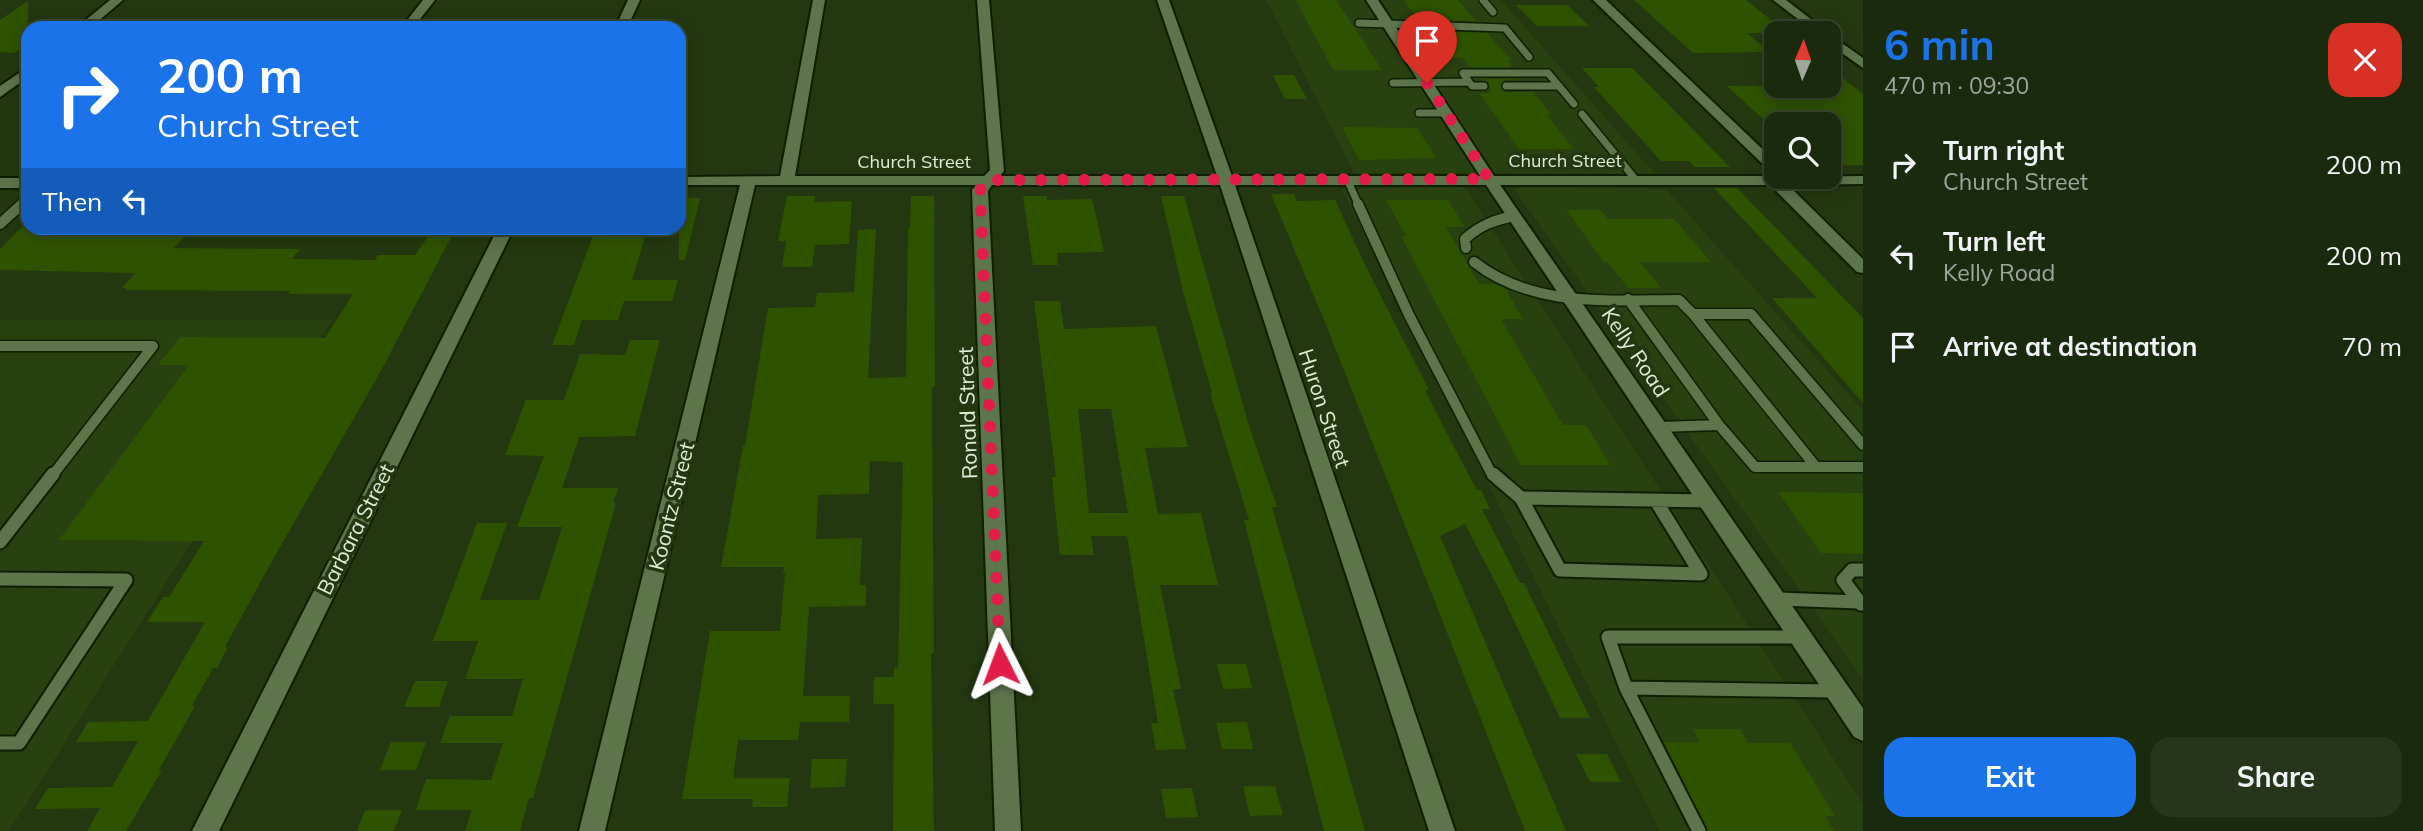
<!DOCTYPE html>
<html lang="en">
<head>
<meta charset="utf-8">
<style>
	:root { --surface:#1a2a0c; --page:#27361a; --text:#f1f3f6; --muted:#9fa79d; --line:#38462d; --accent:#1a73e8 }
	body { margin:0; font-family:Mulish,sans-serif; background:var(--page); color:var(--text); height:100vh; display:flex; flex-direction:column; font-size:26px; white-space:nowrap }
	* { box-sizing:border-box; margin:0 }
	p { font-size:23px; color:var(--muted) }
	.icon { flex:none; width:38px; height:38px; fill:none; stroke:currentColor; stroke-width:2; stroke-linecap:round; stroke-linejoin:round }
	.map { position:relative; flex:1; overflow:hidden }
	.panel { display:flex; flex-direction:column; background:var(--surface); width:560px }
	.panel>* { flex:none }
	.hud { position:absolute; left:21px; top:21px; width:665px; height:214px; border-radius:21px; box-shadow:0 4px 18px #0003,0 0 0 2px var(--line); background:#1a73e8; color:#fff; overflow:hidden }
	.needle { width:46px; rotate:2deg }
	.controls { position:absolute; left:1764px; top:21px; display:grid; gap:14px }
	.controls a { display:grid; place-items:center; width:77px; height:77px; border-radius:14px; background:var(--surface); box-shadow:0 4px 18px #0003,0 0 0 2px var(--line); font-size:35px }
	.pin { position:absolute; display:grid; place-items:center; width:60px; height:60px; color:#fff; margin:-72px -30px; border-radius:50% 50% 50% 0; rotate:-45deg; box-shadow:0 0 7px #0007 }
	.pin .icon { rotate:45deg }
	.me { position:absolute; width:77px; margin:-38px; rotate:357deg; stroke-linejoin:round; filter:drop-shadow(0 0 5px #0008) }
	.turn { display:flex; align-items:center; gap:24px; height:147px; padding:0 21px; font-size:32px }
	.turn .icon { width:91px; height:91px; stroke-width:2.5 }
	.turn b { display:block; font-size:49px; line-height:60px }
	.then { display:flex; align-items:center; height:66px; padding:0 21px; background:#0003; gap:14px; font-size:26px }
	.round { display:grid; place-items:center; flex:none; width:74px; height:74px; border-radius:21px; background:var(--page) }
	.headline { display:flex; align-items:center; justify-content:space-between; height:119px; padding:0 21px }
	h1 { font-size:42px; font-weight:700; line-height:52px; color:var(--accent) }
	.button { display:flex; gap:14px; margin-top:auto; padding:14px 21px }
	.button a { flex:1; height:80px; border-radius:21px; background:var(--accent); color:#fff; font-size:28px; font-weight:700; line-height:80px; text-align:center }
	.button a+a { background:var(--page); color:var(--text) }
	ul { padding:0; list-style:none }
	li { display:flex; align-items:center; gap:21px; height:91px; padding:0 21px }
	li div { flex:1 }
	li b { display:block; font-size:26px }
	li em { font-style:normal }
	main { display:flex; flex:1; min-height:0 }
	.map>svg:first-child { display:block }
	.built { fill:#284111 }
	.building { fill:#2e5300; fill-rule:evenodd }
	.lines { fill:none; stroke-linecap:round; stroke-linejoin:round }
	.service-far2-casing { stroke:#0e1e02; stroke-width:10 }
	.service-far1-casing { stroke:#0e1e02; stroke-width:13 }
	.service-casing { stroke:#0e1e02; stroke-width:17 }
	.minor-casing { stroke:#0e1e02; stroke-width:4 }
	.tertiary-casing { stroke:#0e1e02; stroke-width:4 }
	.service-far2 { stroke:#5d754b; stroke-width:7 }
	.service-far1 { stroke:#5d754b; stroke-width:10 }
	.service { stroke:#5d754b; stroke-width:13 }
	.minor { fill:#5d754b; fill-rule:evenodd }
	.tertiary { fill:#5d754b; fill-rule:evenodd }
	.route { stroke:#e11d48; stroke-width:12; stroke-dasharray:0 21.6 }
	.labels { text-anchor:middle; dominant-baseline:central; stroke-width:7; stroke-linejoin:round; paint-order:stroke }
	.far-street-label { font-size:18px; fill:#e0eed7; stroke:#233810 }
	.street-label { font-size:21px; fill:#e0eed7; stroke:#233810 }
</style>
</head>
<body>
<main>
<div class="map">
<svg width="1863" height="831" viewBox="0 0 1863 831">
	<rect width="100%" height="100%" fill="#233810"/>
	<path class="built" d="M 1266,0 L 1501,0 L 1655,174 L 1354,173 Z
		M 1464,186 L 1863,804 L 1863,831 L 1660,831 L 1342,189 Z
		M 1521,186 L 1666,189 L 1863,411 L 1863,679 L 1514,189 Z
		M 0,320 L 332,320 L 9,831 L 0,831 Z"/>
	<path class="building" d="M 1296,0 L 1336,0 L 1382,70 L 1333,70 Z
		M 1404,0 L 1458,0 L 1476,21 L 1418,19 Z
		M 1634,0 L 1746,0 L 1787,33 L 1747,33 L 1770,52 L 1693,53 Z
		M 28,1 L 28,43 L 14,53 L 0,52 L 0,20 Z
		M 1516,5 L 1567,5 L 1589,26 L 1537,26 Z
		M 1427,31 L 1487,33 L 1511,60 L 1507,60 L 1512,67 L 1470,67 L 1463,58 L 1451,58 L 1448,53 L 1443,53 Z
		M 1829,67 L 1863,94 L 1863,165 L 1829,166 L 1829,124 L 1811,124 L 1807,121 L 1765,121 L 1727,86 L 1812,86 L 1829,99 Z
		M 1582,68 L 1632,68 L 1730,167 L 1694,167 L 1689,161 L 1661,161 L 1594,87 L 1599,87 Z
		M 1273,75 L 1294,75 L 1307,99 L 1285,99 Z
		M 1479,79 L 1522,79 L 1504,80 L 1500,88 L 1506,92 L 1533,92 L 1552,115 L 1547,115 L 1574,149 L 1519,149 L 1479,93 L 1490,93 L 1490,87 L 1488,81 Z
		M 1342,127 L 1417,128 L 1436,158 L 1359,160 Z
		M 1714,188 L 1737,188 L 1863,318 L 1863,403 L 1772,298 L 1817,298 Z
		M 1271,194 L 1294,194 L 1297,201 L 1335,200 L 1365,265 L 1429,390 L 1425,390 L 1454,447 L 1477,490 L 1481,490 L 1490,509 L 1482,509 L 1520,583 L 1524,583 L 1590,718 L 1560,718 L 1502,595 L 1465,524 L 1440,536 L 1566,831 L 1525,831 L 1327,327 Z
		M 787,196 L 815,196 L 814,202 L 852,201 L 849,244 L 815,245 L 812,267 L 782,267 L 786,241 L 778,241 Z
		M 911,196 L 934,196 L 935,387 L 932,387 L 932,424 L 934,653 L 931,653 L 934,831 L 893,831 L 894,704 L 873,704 L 874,677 L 894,677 L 894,668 L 898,668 L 903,462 L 870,461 L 869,494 L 818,495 L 816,539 L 862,538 L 860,585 L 866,585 L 866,606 L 809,607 L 803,696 L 850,696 L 849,722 L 800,722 L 798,740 L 738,740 L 733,778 L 790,778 L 787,807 L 752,807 L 753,799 L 682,799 L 710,631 L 780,631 L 785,573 L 783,573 L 784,567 L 721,567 L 743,446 L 745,446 L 768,308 L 815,307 L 817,293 L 854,292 L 858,230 L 876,229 L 868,378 L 906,377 L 908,229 L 910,229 Z
		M 1023,196 L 1047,196 L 1047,200 L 1092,199 L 1104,252 L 1057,253 L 1058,265 L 1033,265 Z
		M 1161,196 L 1184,196 L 1249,426 L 1277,507 L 1272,507 L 1365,831 L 1324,831 L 1244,520 L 1249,520 L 1210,393 L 1212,393 L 1184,295 Z
		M 679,198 L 700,198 L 685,260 L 679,260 Z
		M 1386,200 L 1448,200 L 1465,227 L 1446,227 L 1479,284 L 1494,284 L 1505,288 L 1523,319 L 1501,319 L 1563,425 L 1586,425 L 1610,465 L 1521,465 L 1401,236 L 1406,236 Z
		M 1566,210 L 1601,210 L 1608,219 L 1674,219 L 1711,262 L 1640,262 L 1661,288 L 1628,288 L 1608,262 L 1604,262 Z
		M 22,227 L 192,228 L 174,248 L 300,249 L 292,259 L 375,260 L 378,255 L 415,255 L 434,228 L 456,228 L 377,378 L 272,561 L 225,647 L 228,647 L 217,668 L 213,668 L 192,706 L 195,706 L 159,770 L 162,770 L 126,831 L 87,831 L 100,808 L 35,809 L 48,788 L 112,787 L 138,741 L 76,742 L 88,722 L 148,721 L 205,622 L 147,622 L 163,597 L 169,597 L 204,541 L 59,540 L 189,365 L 158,365 L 180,337 L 325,338 L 353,294 L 288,294 L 290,291 L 124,290 L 127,288 L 122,288 L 135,273 L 0,270 L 0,249 Z
		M 596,228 L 618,228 L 615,235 L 646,234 L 632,280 L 678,280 L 672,301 L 624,301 L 618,320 L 582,320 L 574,345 L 552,345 Z
		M 1034,301 L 1060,301 L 1064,329 L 1156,326 L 1188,447 L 1145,448 L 1158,514 L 1201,513 L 1218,585 L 1160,585 L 1181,689 L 1173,689 L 1186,749 L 1156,750 L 1151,723 L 1158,723 L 1127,536 L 1091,536 L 1094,555 L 1060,555 L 1052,477 L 1056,477 ZM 1078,409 L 1111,409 L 1128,513 L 1089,513 Z
		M 630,340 L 660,340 L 635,436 L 579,437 L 562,488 L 618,488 L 613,503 L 616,503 L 533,798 L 529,798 L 520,831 L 465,831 L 472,810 L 416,810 L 426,779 L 491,780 L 503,743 L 440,743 L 450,716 L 512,716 L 523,679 L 465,679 L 478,641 L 433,641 L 477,523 L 507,523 L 480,600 L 539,600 L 562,527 L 517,527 L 544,456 L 505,455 L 526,400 L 564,400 L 580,354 L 625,355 Z
		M 1778,492 L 1863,493 L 1863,554 L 1821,553 Z
		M 1217,664 L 1246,664 L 1252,688 L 1223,689 Z
		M 415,681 L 448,681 L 439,707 L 404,707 Z
		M 1247,722 L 1253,749 L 1222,749 L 1216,723 Z
		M 1693,729 L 1740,729 L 1748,743 L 1790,743 L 1835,816 L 1825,816 L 1834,831 L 1708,831 L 1664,742 L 1700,742 Z
		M 391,742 L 426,742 L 416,770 L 380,770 Z
		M 1576,754 L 1607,754 L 1621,782 L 1590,782 Z
		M 812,759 L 847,759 L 845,787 L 810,788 Z
		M 1243,786 L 1275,786 L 1283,815 L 1250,816 Z
		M 1192,788 L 1198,817 L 1166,818 L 1161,789 Z
		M 365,810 L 402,810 L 394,831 L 357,831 Z"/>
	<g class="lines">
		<g class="service-far2-casing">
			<path id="service-far2" d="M 1483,0 L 1493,12
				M 1359,23 L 1505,28 L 1529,57
				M 1469,82 L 1463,73 L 1548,73 L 1574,104
				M 1393,83 L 1469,82 L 1472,86 L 1484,86
				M 1506,86 L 1559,86
				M 1419,113 L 1446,113
				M 1582,114 L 1636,180
				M 1347,179 L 1359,206
				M 20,206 L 28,198"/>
		</g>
		<g class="service-far1-casing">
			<path id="service-far1" d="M 1358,204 L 1409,315 L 1490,471 L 1495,476
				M 0,224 L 22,204
				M 1466,248 L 1465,239 C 1480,225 1495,220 1514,216
				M 1474,262 C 1533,308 1608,300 1679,300 L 1693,314 L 1751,314 L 1863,445
				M 1628,299 L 1719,425
				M 1693,314 L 1816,467
				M 0,346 L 153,346 L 52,476
				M 1659,427 L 1719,425 L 1755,467 L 1863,467"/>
		</g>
		<g class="service-casing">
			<path id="service" d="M 1493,474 L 1521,498 L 1560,570 L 1701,574 L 1656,501
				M 1521,498 L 1709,501
				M 0,542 L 53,474
				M 0,579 L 126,580 L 19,743 L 0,743
				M 1776,599 L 1859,602
				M 1861,604 L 1843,580 L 1852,570 L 1863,570
				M 1626,688 L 1836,691
				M 1699,831 L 1626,688 L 1608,637 L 1800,637"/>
		</g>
		<g class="minor-casing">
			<path id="minor" d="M 110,0 L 123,0 L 90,28 L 76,28 Z
				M 423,0 L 435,0 L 413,28 L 401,28 Z
				M 628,0 L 640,0 L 627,28 L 615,28 Z
				M 813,0 L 825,0 L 795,176 L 984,176 L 990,170 L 977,0 L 989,0 L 1004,171 L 1000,176 L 1217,176 L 1157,0 L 1169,0 L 1232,176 L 1772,176 L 1773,174 L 1593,0 L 1606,0 L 1776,162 L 1776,177 L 1863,176 L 1863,184 L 1788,185 L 1863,259 L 1863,273 L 1857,272 L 1777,192 L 1773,185 L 1235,185 L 1455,831 L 1429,831 L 1220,185 L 992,185 L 988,191 L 1021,831 L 995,831 L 972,190 L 976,185 L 755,185 L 605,831 L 579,831 L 740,185 L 679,185 L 679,177 L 780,176 Z
				M 1773,0 L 1786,0 L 1829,33 L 1816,33 Z
				M 1829,34 L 1863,58 L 1863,68 L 1829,44 Z
				M 28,67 L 28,77 L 0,97 L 0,86 Z
				M 0,178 L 28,178 L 28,188 L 0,188 Z
				M 498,228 L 514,228 L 219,831 L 192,831 Z"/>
		</g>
		<g class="tertiary-casing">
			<path id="tertiary" d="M 1366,0 L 1378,0 L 1496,179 L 1863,708 L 1863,741 L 1854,737 L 1482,179 Z"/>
		</g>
		<use href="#service-far2" class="service-far2"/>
		<use href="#service-far1" class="service-far1"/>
		<use href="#service" class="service"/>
		<use href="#minor" class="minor"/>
		<use href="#tertiary" class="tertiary"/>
	</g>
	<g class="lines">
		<path class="route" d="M 1000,664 L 980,190 L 989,180 L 1489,179 L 1427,83"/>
	</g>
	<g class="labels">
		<g class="far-street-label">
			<text x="1565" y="160">Church Street</text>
			<text x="914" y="161">Church Street</text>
		</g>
		<g class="street-label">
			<text transform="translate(1636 352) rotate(56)">Kelly Road</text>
			<text transform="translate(1325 408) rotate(72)">Huron Street</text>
			<text transform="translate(967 413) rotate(-92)">Ronald Street</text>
			<text transform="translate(671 506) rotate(-76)">Koontz Street</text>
			<text transform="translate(355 529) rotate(-63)">Barbara Street</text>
		</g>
	</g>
</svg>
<div class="controls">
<a><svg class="needle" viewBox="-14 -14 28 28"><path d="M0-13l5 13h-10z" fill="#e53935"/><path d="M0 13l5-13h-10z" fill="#9fa79d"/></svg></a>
<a><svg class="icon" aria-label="search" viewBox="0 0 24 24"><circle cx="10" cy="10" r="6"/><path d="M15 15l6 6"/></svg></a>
</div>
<div class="pin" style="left:1427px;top:83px;background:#d93025"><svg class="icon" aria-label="arrive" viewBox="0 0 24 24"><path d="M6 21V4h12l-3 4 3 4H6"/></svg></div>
<svg class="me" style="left:1000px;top:664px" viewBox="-20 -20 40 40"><path d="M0-17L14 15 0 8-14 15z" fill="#e11d48" stroke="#fff" stroke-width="4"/></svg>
<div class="hud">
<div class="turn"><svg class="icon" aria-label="right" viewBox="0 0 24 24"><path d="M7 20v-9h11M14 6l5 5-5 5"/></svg><div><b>200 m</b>Church Street</div></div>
<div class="then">Then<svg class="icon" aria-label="left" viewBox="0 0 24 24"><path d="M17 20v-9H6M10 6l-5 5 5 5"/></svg></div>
</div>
</div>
<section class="panel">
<div class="headline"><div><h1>6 min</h1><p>470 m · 09:30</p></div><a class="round" style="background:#d93025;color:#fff"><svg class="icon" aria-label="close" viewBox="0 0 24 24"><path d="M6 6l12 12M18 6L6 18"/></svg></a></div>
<ul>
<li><svg class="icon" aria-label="right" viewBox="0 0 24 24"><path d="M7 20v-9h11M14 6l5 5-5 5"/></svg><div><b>Turn right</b><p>Church Street</p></div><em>200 m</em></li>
<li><svg class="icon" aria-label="left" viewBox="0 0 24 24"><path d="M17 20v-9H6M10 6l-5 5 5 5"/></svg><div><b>Turn left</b><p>Kelly Road</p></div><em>200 m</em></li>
<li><svg class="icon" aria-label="arrive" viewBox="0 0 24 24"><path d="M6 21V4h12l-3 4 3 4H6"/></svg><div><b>Arrive at destination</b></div><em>70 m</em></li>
</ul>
<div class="button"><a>Exit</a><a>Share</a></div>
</section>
</main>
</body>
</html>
